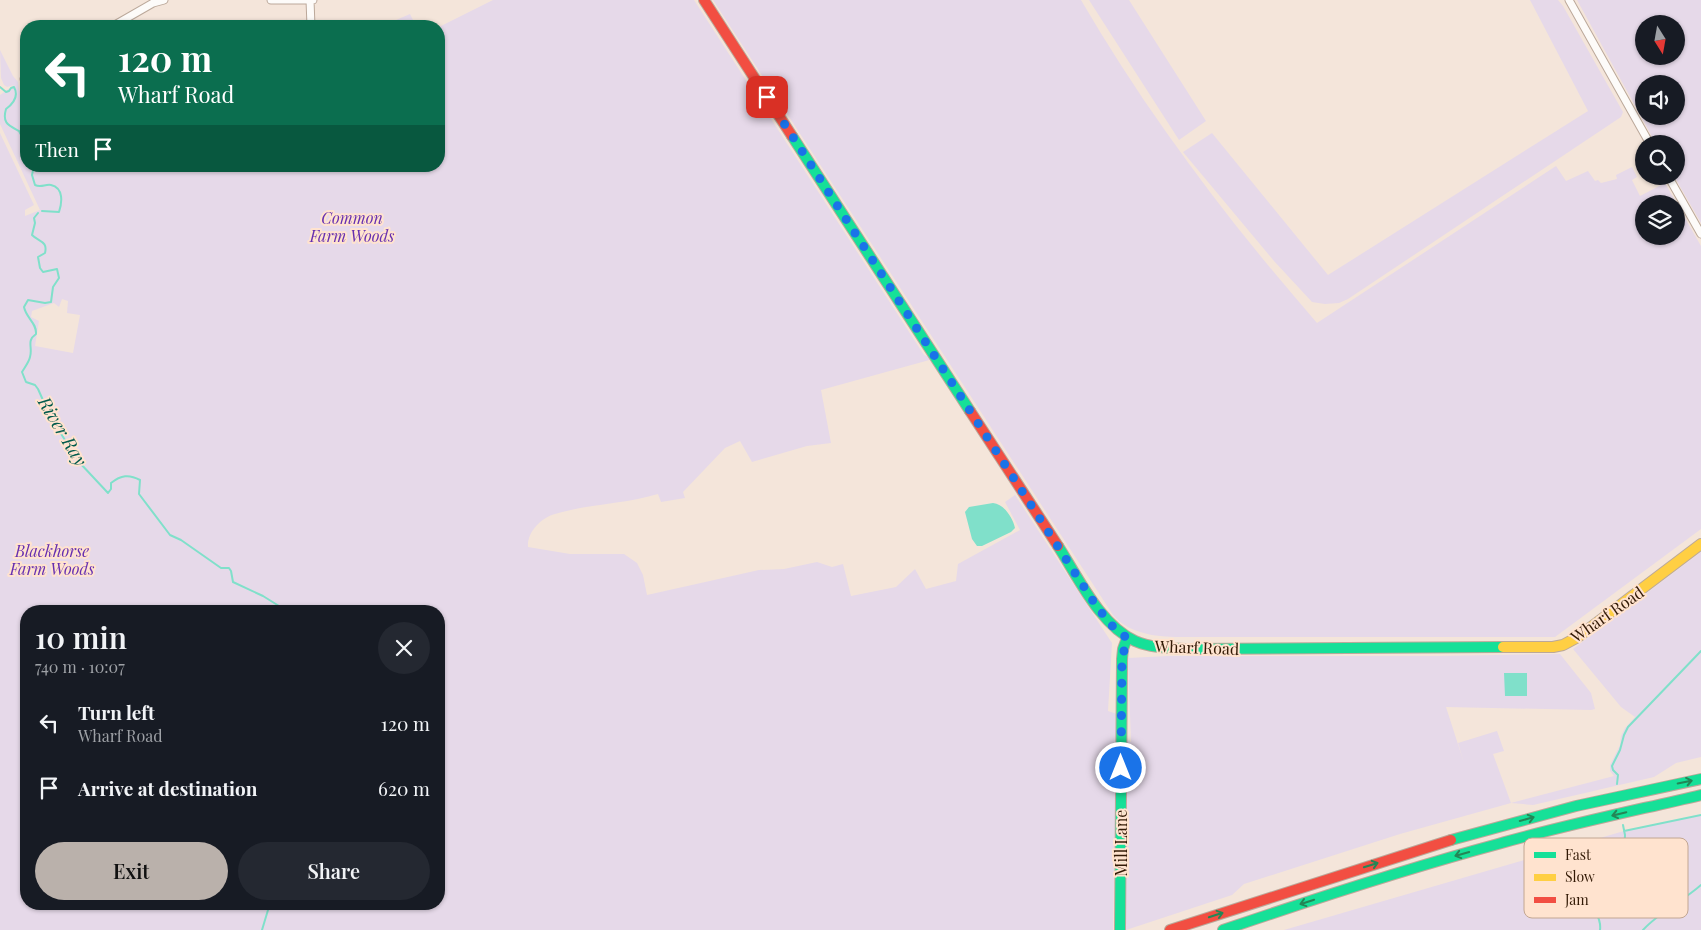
<!DOCTYPE html>
<html lang="en">
<head>
<meta charset="utf-8">
<style>
	:root { --surface:#171b24; --page:#242831; --text:#f1f3f6; --muted:#9ea1a6; --accent:#bab1ab }
	body { margin:0; font-family:"Playfair Display",serif; background:var(--page); color:var(--text); height:100vh; display:flex; flex-direction:column; font-size:19px; white-space:nowrap }
	* { box-sizing:border-box; margin:0 }
	p { font-size:16px; color:var(--muted) }
	.icon { flex:none; width:28px; height:28px; fill:none; stroke:currentColor; stroke-width:2; stroke-linecap:round; stroke-linejoin:round }
	.map { position:relative; flex:1; overflow:hidden }
	.panel { position:absolute; left:20px; top:605px; width:425px; height:305px; display:flex; flex-direction:column; background:var(--surface); border-radius:20px; box-shadow:0 1px 4px #0004 }
	.panel>* { flex:none }
	.top-card { position:absolute; left:20px; top:20px; width:425px; height:152px; border-radius:20px; box-shadow:0 1px 4px #0004; background:#0b6e4f; color:#fff; overflow:hidden }
	.needle { width:32px; rotate:169deg }
	.controls { position:absolute; left:1635px; top:15px; display:grid; gap:10px }
	.controls a { display:grid; place-items:center; width:50px; height:50px; border-radius:50%; background:var(--surface); box-shadow:0 1px 4px #0004; font-size:25px }
	.pin { position:absolute; display:grid; place-items:center; width:42px; height:42px; color:#fff; margin:-21px; border-radius:10px; box-shadow:0 2px 8px #0006 }
	.me { position:absolute; width:55px; margin:-28px; rotate:0deg; stroke-linejoin:round; filter:drop-shadow(0 0 4px #0008) }
	.turn { display:flex; align-items:center; gap:18px; height:105px; padding:0 15px; font-size:22px }
	.turn .icon { width:65px; height:65px; stroke-width:2.5 }
	.turn b { display:block; font-size:35px; line-height:42px }
	.then { display:flex; align-items:center; height:48px; padding:0 15px; background:#0003; gap:10px; font-size:19px }
	.round { display:grid; place-items:center; flex:none; width:52px; height:52px; border-radius:26px; background:var(--page) }
	.headline { display:flex; align-items:center; justify-content:space-between; height:85px; padding:0 15px }
	h1 { font-size:30px; font-weight:600; line-height:38px }
	.button { display:flex; gap:10px; margin-top:auto; padding:10px 15px }
	.button a { flex:1; height:58px; border-radius:30px; background:var(--accent); color:#111; font-size:20px; font-weight:600; line-height:58px; text-align:center }
	.button a+a { background:var(--page); color:var(--text) }
	ul { padding:0; list-style:none }
	li { display:flex; align-items:center; gap:15px; height:65px; padding:0 15px }
	li div { flex:1 }
	li b { display:block; font-size:19px }
	li em { font-style:normal }
	.map>svg:first-child { display:block }
	.green { fill:#e6d9e9; fill-rule:evenodd }
	.water { fill:#80e0ca }
	.lines { fill:none; stroke-linecap:round; stroke-linejoin:round }
	.stream { stroke:#80e0ca; stroke-width:2 }
	.street-casing { stroke:#bba89a; stroke-width:9 }
	.fast-casing { stroke:#bba89a; stroke-width:12 }
	.slow-casing { stroke:#bba89a; stroke-width:12 }
	.jam-casing { stroke:#bba89a; stroke-width:12 }
	.street { stroke:#fdfbf9; stroke-width:7 }
	.fast { stroke:#16e098; stroke-width:10 }
	.slow { stroke:#ffcf43; stroke-width:10 }
	.jam { stroke:#f24e42; stroke-width:10 }
	.oneway { stroke:#238656 }
	.route { stroke:#1a73e8; stroke-width:9; stroke-dasharray:0 16.2 }
	.labels { text-anchor:middle; dominant-baseline:central; stroke-width:4; stroke-linejoin:round; paint-order:stroke }
	.park-label { font-size:16px; font-style:italic; fill:#662fb0; stroke:#ffe3cf }
	.street-label { font-size:16px; fill:#321905; stroke:#ffe3cf }
	.water-label { font-size:18px; font-style:italic; fill:#015a4c; stroke:#ffe3cf }
	.key { fill:#ffe3cf; stroke:#c2a692; stroke-width:1 }
	.key-label { font-size:14px; fill:#321905 }
</style>
</head>
<body>
<div class="map">
<svg width="1701" height="930" viewBox="0 0 1701 930">
	<rect width="100%" height="100%" fill="#f4e5da"/>
	<path class="green" d="M 493,0 L 694,0 L 924,355 L 933,359 L 821,390 L 831,443 L 807,446 L 752,462 L 740,441 L 725,448 L 683,492 L 685,498 L 661,502 L 658,494 C 625,504 588,504 555,514 C 541,518 527,532 528,547 L 570,554 L 624,554 L 637,563 L 643,575 L 647,595 L 759,570 L 784,569 L 817,562 L 832,567 L 843,564 L 851,596 L 896,587 L 915,569 L 926,589 L 956,581 L 958,564 L 1020,530 L 1005,502 L 1015,495 L 1112,643 L 1108,711 L 1117,714 L 1113,930 L 0,930 L 0,133 L 34,205 L 25,210 L 25,216 L 40,210 L 0,124 L 0,95 L 14,85 L 7,87 L 4,85 L 1,78 L 0,50 L 13,76 L 18,82 L 19,90 L 26,100 L 26,166 L 439,166 L 439,27 ZM 62,299 L 68,301 L 67,313 L 80,315 L 73,353 L 35,346 L 39,321 L 31,317 L 32,311 L 54,303 L 59,307 ZM 26,611 L 439,611 L 439,904 L 26,904 Z
		M 713,0 L 1081,0 C 1148,115 1229,222 1317,323 L 1556,166 L 1566,181 L 1588,171 L 1595,181 L 1598,180 L 1601,183 L 1617,179 L 1616,175 L 1632,167 L 1637,177 L 1632,180 L 1640,196 L 1665,183 L 1701,246 L 1701,529 L 1555,637 L 1204,637 C 1174,637 1134,640 1113,615 ZM 1644,204 L 1676,204 L 1676,236 L 1644,236 Z
		M 1089,0 L 1129,0 L 1206,121 L 1179,140 Z
		M 1530,0 L 1558,0 L 1563,6 L 1623,112 L 1621,117 L 1348,299 L 1339,303 L 1325,304 L 1312,302 L 1274,261 L 1183,152 L 1212,133 L 1328,275 L 1588,111 Z
		M 1577,0 L 1701,0 L 1701,223 L 1674,176 L 1676,176 L 1676,144 L 1656,144 ZM 1644,24 L 1676,24 L 1676,56 L 1644,56 ZM 1644,84 L 1676,84 L 1676,116 L 1644,116 Z
		M 410,14 L 416,26 L 382,26 Z
		M 1701,552 L 1701,757 L 1676,763 L 1654,777 L 1533,805 L 1511,803 L 1400,834 L 1244,884 L 1232,895 L 1126,930 L 1125,740 L 1131,742 L 1128,658 L 1168,656 L 1439,656 L 1560,654 L 1591,693 L 1595,709 L 1591,710 L 1446,707 L 1464,763 L 1458,743 L 1497,731 L 1504,751 L 1493,754 L 1511,803 L 1614,776 L 1610,771 L 1610,765 L 1620,745 L 1621,736 L 1625,728 L 1635,717 L 1621,707 L 1573,649 Z
		M 1701,815 L 1701,930 L 1284,930 L 1624,831 Z"/>
	<path class="water" d="M 993,503 C 1004,504 1013,518 1015,528 L 1011,532 L 982,546 L 977,546 L 972,539 L 965,512 L 969,507 Z
		M 1504,673 L 1527,673 L 1527,696 L 1505,696 Z"/>
	<g class="lines">
		<path class="stream" d="M 0,87 L 6,92 L 9,91 L 11,88 L 14,87 C 19,96 14,103 6,109 C 2,123 8,125 19,131 L 26,144
			M 34,166 L 32,175 L 35,185 C 41,188 45,184 51,185 C 64,188 62,203 59,212 L 42,211
			M 38,213 L 34,218 L 35,223 L 32,235 C 39,242 48,241 45,253 L 38,257 L 40,268 L 43,272 L 57,269 L 59,278 L 53,287 L 51,302 L 45,303 L 28,300 L 24,307 C 26,318 37,323 36,334 C 26,341 33,347 30,357 C 29,362 25,367 22,372 L 26,382 L 35,385 L 38,389 L 51,418 L 79,462 L 108,493 L 111,489 L 111,483 C 121,475 129,474 140,480 L 139,494 L 170,535 L 181,540 L 221,568 L 229,568 L 231,571 L 233,582 L 263,596 L 287,611
			M 1617,784 L 1618,775 L 1613,770 L 1612,766 L 1620,750 L 1624,735 L 1628,727 L 1701,651
			M 1624,831 L 1701,815
			M 262,930 L 268,910 L 268,904
			M 1600,930 C 1602,917 1592,910 1593,903 C 1594,894 1608,882 1616,881 C 1621,885 1627,882 1630,877 L 1624,856 L 1625,835 L 1623,825
			M 1643,930 C 1658,913 1683,901 1701,885"/>
		<g class="street-casing">
			<path id="street" d="M 271,0 L 313,0
				M 310,0 L 311,26
				M 1569,0 L 1650,144
				M 113,26 L 153,3 L 164,0
				M 24,79 L 26,78
				M 1668,176 L 1701,234"/>
		</g>
		<g class="fast-casing">
			<path id="fast" d="M 792,136 L 970,411
				M 1058,546 C 1078,577 1100,625 1135,641 C 1151,648 1170,648 1188,649 L 1503,647
				M 1451,840 L 1576,806 L 1701,779
				M 1120,930 L 1122,659 L 1123,649 L 1127,638
				M 1223,930 C 1314,899 1405,869 1498,844 C 1565,825 1633,811 1701,795"/>
		</g>
		<g class="slow-casing">
			<path id="slow" d="M 1503,647 L 1553,647 L 1563,645 L 1578,637 L 1701,544"/>
		</g>
		<g class="jam-casing">
			<path id="jam" d="M 704,0 L 792,136
				M 970,411 L 1058,546
				M 1170,930 L 1451,840"/>
		</g>
		<use href="#street" class="street"/>
		<use href="#fast" class="fast"/>
		<use href="#slow" class="slow"/>
		<use href="#jam" class="jam"/>
	</g>
	<defs><path id="oneway-shaft" d="M-6 0H5M1.5-3L5.5 0L1.5 3" fill="none" stroke-width="1.6" stroke-linecap="round" stroke-linejoin="round" transform="scale(1.25)"/></defs>
	<g class="oneway">
		<use href="#oneway-shaft" transform="translate(1685 782) rotate(-12)"/>
		<use href="#oneway-shaft" transform="translate(1619 814) rotate(167)"/>
		<use href="#oneway-shaft" transform="translate(1527 819) rotate(-16)"/>
		<use href="#oneway-shaft" transform="translate(1462 854) rotate(164)"/>
		<use href="#oneway-shaft" transform="translate(1371 865) rotate(-17)"/>
		<use href="#oneway-shaft" transform="translate(1307 902) rotate(162)"/>
		<use href="#oneway-shaft" transform="translate(1216 915) rotate(-18)"/>
	</g>
	<g class="lines">
		<path class="route" d="M 767,97 L 1097,607 L 1114,628 L 1127,638 L 1122,659 L 1121,768"/>
	</g>
	<g class="labels">
		<g class="park-label">
			<text x="352" y="217">Common<tspan x="352" dy="18">Farm Woods</tspan></text>
			<text x="52" y="550">Blackhorse<tspan x="52" dy="18">Farm Woods</tspan></text>
		</g>
		<g class="street-label">
			<text transform="translate(1607 614) rotate(-35)">Wharf Road</text>
			<text transform="translate(1197 647) rotate(2)">Wharf Road</text>
			<text transform="translate(1120 843) rotate(-90)">Mill Lane</text>
		</g>
		<g class="water-label">
			<text transform="translate(63 431) rotate(59)">River Ray</text>
		</g>
	</g>
	<rect x="1524" y="838" width="164" height="80" rx="8" class="key"/>
	<rect x="1534" y="852" width="22" height="6" fill="#16e098"/>
	<rect x="1534" y="874" width="22" height="7" fill="#ffcf43"/>
	<rect x="1534" y="897" width="22" height="6" fill="#f24e42"/>
	<g class="key-label">
		<text x="1565" y="860">Fast</text>
		<text x="1565" y="882">Slow</text>
		<text x="1565" y="905">Jam</text>
	</g>
</svg>
<div class="controls">
<a><svg class="needle" viewBox="-14 -14 28 28"><path d="M0-13l5 13h-10z" fill="#e53935"/><path d="M0 13l5-13h-10z" fill="#9ea1a6"/></svg></a>
<a><svg class="icon" aria-label="sound" viewBox="0 0 24 24"><path d="M4 9h4l5-4v14l-5-4H4zM17 9q2 3 0 6"/></svg></a>
<a><svg class="icon" aria-label="search" viewBox="0 0 24 24"><circle cx="10" cy="10" r="6"/><path d="M15 15l6 6"/></svg></a>
<a><svg class="icon" aria-label="layers" viewBox="0 0 24 24"><path d="M12 4l9 5-9 5-9-5zM3 14l9 5 9-5"/></svg></a>
</div>
<div class="pin" style="left:767px;top:97px;background:#d93025"><svg class="icon" aria-label="arrive" viewBox="0 0 24 24"><path d="M6 21V4h12l-3 4 3 4H6"/></svg></div>
<svg class="me" style="left:1121px;top:768px" viewBox="-20 -20 40 40"><circle r="17" fill="#1a73e8" stroke="#fff" stroke-width="3"/><path d="M0-11L8 9 0 5-8 9z" fill="#fff"/></svg>
<div class="top-card">
<div class="turn"><svg class="icon" aria-label="left" viewBox="0 0 24 24"><path d="M17 20v-9H6M10 6l-5 5 5 5"/></svg><div><b>120 m</b>Wharf Road</div></div>
<div class="then">Then<svg class="icon" aria-label="arrive" viewBox="0 0 24 24"><path d="M6 21V4h12l-3 4 3 4H6"/></svg></div>
</div>
<section class="panel">
<div class="headline"><div><h1>10 min</h1><p>740 m · 10:07</p></div><a class="round"><svg class="icon" aria-label="close" viewBox="0 0 24 24"><path d="M6 6l12 12M18 6L6 18"/></svg></a></div>
<ul>
<li><svg class="icon" aria-label="left" viewBox="0 0 24 24"><path d="M17 20v-9H6M10 6l-5 5 5 5"/></svg><div><b>Turn left</b><p>Wharf Road</p></div><em>120 m</em></li>
<li><svg class="icon" aria-label="arrive" viewBox="0 0 24 24"><path d="M6 21V4h12l-3 4 3 4H6"/></svg><div><b>Arrive at destination</b></div><em>620 m</em></li>
</ul>
<div class="button"><a>Exit</a><a>Share</a></div>
</section>
</div>
</body>
</html>
